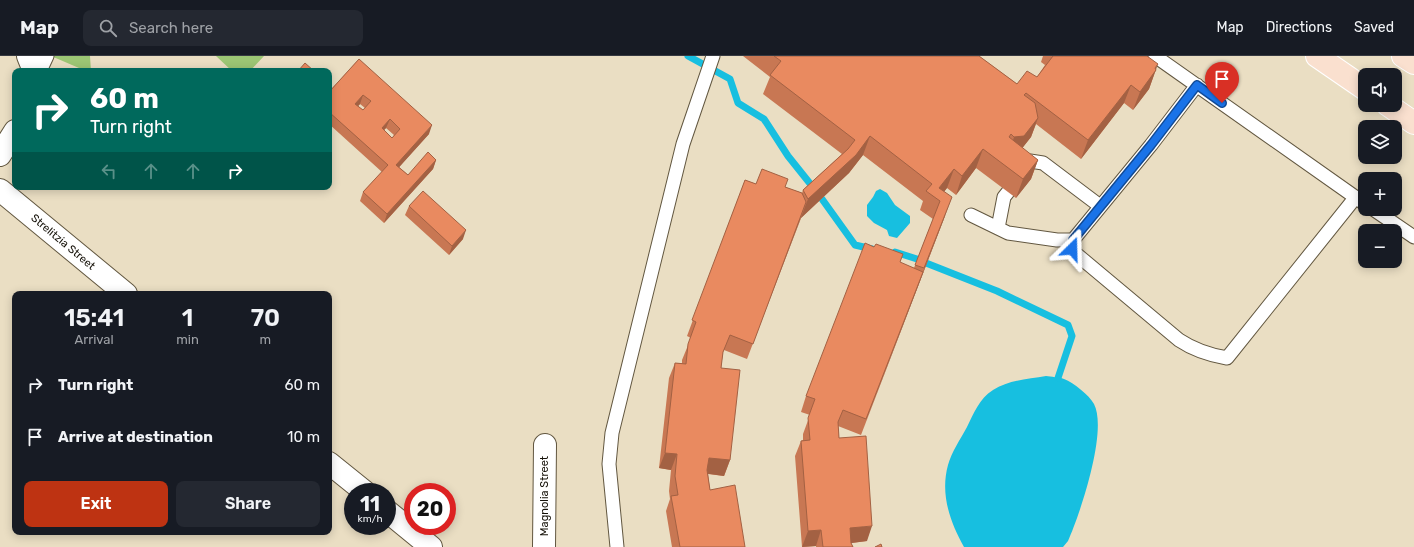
<!DOCTYPE html>
<html lang="en">
<head>
<meta charset="utf-8">
<style>
	:root { --surface:#171b24; --page:#242831; --text:#f1f3f6; --muted:#9ea1a6; --line:#363941; --accent:#be3312 }
	body { margin:0; font-family:Rubik,sans-serif; background:var(--page); color:var(--text); height:100vh; display:flex; flex-direction:column; font-size:15px; white-space:nowrap }
	* { box-sizing:border-box; margin:0 }
	p { font-size:13px; color:var(--muted) }
	.icon { flex:none; width:22px; height:22px; fill:none; stroke:currentColor; stroke-width:2; stroke-linecap:round; stroke-linejoin:round }
	.map { position:relative; flex:1; overflow:hidden }
	.details { position:absolute; left:12px; top:235px; width:320px; height:244px; display:flex; flex-direction:column; background:var(--surface); border-radius:8px; box-shadow:0 2px 10px #0003 }
	.details>* { flex:none }
	.banner { position:absolute; left:12px; top:12px; width:320px; height:122px; border-radius:8px; box-shadow:0 2px 10px #0003; background:#00695c; color:#fff; overflow:hidden }
	.controls { position:absolute; left:1358px; top:12px; display:grid; gap:8px }
	.controls a { display:grid; place-items:center; width:44px; height:44px; border-radius:8px; background:var(--surface); box-shadow:0 2px 10px #0003; font-size:20px }
	.speed { position:absolute; left:344px; top:427px; display:flex; gap:8px; font-size:20px; font-weight:700; text-align:center }
	.speed>* { display:grid; place-content:center; width:52px; height:52px; border-radius:50%; background:var(--surface); box-shadow:0 2px 10px #0003; line-height:1 }
	.speed small { font-size:10px; font-weight:400 }
	.speed .limit { border:6px solid #d22; background:#fff; color:#111 }
	.pin { position:absolute; display:grid; place-items:center; width:34px; height:34px; color:#fff; margin:-41px -17px; border-radius:50% 50% 50% 0; rotate:-45deg; box-shadow:0 0 4px #0007 }
	.pin .icon { rotate:45deg }
	.me { position:absolute; width:44px; margin:-22px; rotate:22deg; stroke-linejoin:round; filter:drop-shadow(0 0 3px #0008) }
	.turn { display:flex; align-items:center; gap:14px; height:84px; padding:0 12px; font-size:18px }
	.turn .icon { width:52px; height:52px; stroke-width:2.5 }
	.turn b { display:block; font-size:28px; line-height:34px }
	.lanes { display:flex; align-items:center; height:38px; padding:0 12px; background:#0003; justify-content:center; gap:20px; direction:ltr }
	.lanes .off { opacity:.35 }
	.eta { display:flex; justify-content:space-evenly; align-items:center; height:68px; text-align:center }
	.eta b { font-size:24px; font-weight:600; line-height:28px }
	.primary-button { display:flex; gap:8px; margin-top:auto; padding:8px 12px }
	.primary-button a { flex:1; height:46px; border-radius:8px; background:var(--accent); color:#fff; font-size:16px; font-weight:600; line-height:46px; text-align:center }
	.primary-button a+a { background:var(--page); color:var(--text) }
	ul { padding:0; list-style:none }
	li { display:flex; align-items:center; gap:12px; height:52px; padding:0 12px }
	li div { flex:1 }
	li b { display:block; font-size:15px }
	li em { font-style:normal }
	header { display:flex; align-items:center; gap:24px; box-sizing:border-box; height:56px; padding:0 20px; background:var(--surface); border-bottom:1px solid var(--line) }
	header strong { font-size:19px }
	nav { display:flex; gap:22px; margin-inline-start:auto; font-size:14px }
	.search { width:280px; height:36px; background:var(--page); display:flex; align-items:center; gap:10px; box-sizing:border-box; padding:0 14px; border-radius:8px; color:var(--muted); font-size:15px }
	.map>svg:first-child { display:block }
	.green { fill:#9cc674 }
	.water { fill:#17bfe0 }
	.lines { fill:none; stroke-linecap:round; stroke-linejoin:round }
	.stream { stroke:#17bfe0; stroke-width:7 }
	.lane-casing { stroke:#625740; stroke-width:15 }
	.street-casing { stroke:#625740; stroke-width:24 }
	.primary-casing { stroke:#fff; stroke-width:24 }
	.lane { stroke:#fff; stroke-width:13 }
	.street { stroke:#fff; stroke-width:22 }
	.primary { stroke:#fae0cf; stroke-width:22 }
	.wall { fill:#c87753; fill-rule:evenodd }
	.shaded-wall { fill:#a36143 }
	.building { fill:#e98a60; stroke:#a36143; fill-rule:evenodd }
	.route-casing { stroke:#114b97; stroke-width:10 }
	.route { stroke:#1a73e8; stroke-width:7 }
	.labels { text-anchor:middle; dominant-baseline:central; stroke-width:3; stroke-linejoin:round; paint-order:stroke }
	.street-label { font-size:11px; fill:#151108; stroke:#fff }
</style>
</head>
<body>
<header>
<strong>Map</strong>
<div class="search"><svg class="icon" aria-label="search" viewBox="0 0 24 24"><circle cx="10" cy="10" r="6"/><path d="M15 15l6 6"/></svg>Search here</div>
<nav><a>Map</a><a>Directions</a><a>Saved</a></nav>
</header>
<div class="map">
<svg width="1414" height="491" viewBox="0 0 1414 491">
	<rect width="100%" height="100%" fill="#eadec3"/>
	<path class="green" d="M 51,0 L 90,0 L 91,15 L 86,15 Z
		M 216,0 L 264,0 L 250,15 L 232,15 Z"/>
	<path class="water" d="M 880,133 L 887,137 L 895,149 L 910,160 L 910,167 L 897,182 L 889,180 L 887,174 L 874,167 L 867,160 L 867,149 L 873,141 L 876,135 Z
		M 1046,320 C 1051,321 1059,321 1064,323 C 1074,327 1089,339 1094,348 C 1108,375 1080,458 1068,485 L 1063,491 L 964,491 C 950,466 940,438 948,409 C 952,395 960,384 967,371 C 974,357 979,343 993,334 C 1008,324 1028,323 1046,320 Z"/>
	<g class="lines">
		<path class="stream" d="M 688,0 L 730,23 L 738,47 L 764,63 L 788,100 L 816,135
			M 822,143 L 855,189 L 872,193
			M 895,196 L 917,203
			M 926,207 L 997,235 L 1068,269 L 1072,280 L 1058,322"/>
		<g class="lane-casing">
			<path id="lane" d="M 1155,0 L 1365,148
				M 40,15 L 47,0
				M 1197,29 L 1151,89 L 1073,184 L 1072,190 L 1075,197 L 1179,284 C 1194,294 1209,299 1227,302 L 1355,142
				M 1024,113 L 1030,105 L 1043,107 L 1100,150
				M 1373,153 L 1414,181
				M 971,159 L 1008,177 L 1057,184 L 1073,184
				M 998,172 L 1004,141 L 1008,136
				M 617,491 L 609,408 L 612,377 L 683,88 L 713,0"/>
		</g>
		<g class="street-casing">
			<path id="street" d="M 28,0 L 34,15
				M 0,99 L 15,75
				M 0,134 L 126,238
				M 329,407 L 365,436
				M 387,455 L 431,491
				M 544,491 L 545,389"/>
		</g>
		<g class="primary-casing">
			<path id="primary" d="M 1317,0 L 1365,33
				M 1403,0 L 1414,7
				M 1388,49 L 1414,67"/>
		</g>
		<use href="#lane" class="lane"/>
		<use href="#street" class="street"/>
		<use href="#primary" class="primary"/>
	</g>
	<path class="wall" d="M 743,0 L 979,0 L 1017,28 L 1037,21 L 1045,9 L 1041,6 L 1043,0 L 1147,0 L 1156,13 L 1149,33 L 1133,54 L 1124,47 L 1081,103 L 1036,68 L 1031,81 L 1022,92 L 1038,104 L 1031,123 L 1016,142 L 976,112 L 956,139 L 947,132 L 944,135 L 945,160 L 861,379 L 838,370 L 839,382 L 867,485 L 851,487 L 853,491 L 816,491 L 816,490 L 802,491 L 795,400 L 801,385 L 803,384 L 803,378 L 810,359 L 801,356 L 806,340 L 900,207 L 914,212 L 933,163 L 920,154 L 923,145 L 863,99 L 849,117 L 801,162 L 747,303 L 724,294 L 723,296 L 721,312 L 730,404 L 724,420 L 708,418 L 710,434 L 745,491 L 672,491 L 666,455 L 670,443 L 669,435 L 671,414 L 659,412 L 669,322 L 675,307 L 682,307 L 682,304 L 691,282 L 687,280 L 745,124 L 756,128 L 785,131 L 802,137 L 803,134 L 842,98 L 763,38 L 770,21 Z
		M 359,3 L 429,78 L 399,111 L 408,119 L 436,104 L 433,113 L 384,167 L 360,145 L 363,136 L 382,116 L 329,68 L 329,36 ZM 360,48 L 365,52 L 363,54 L 358,50 ZM 386,72 L 394,79 L 392,82 L 384,74 Z
		M 409,150 L 463,183 L 449,199 L 405,159 Z"/>
	<path class="shaded-wall" d="M 1158,8 L 1149,33 L 1133,54 L 1140,36 Z
		M 1131,29 L 1124,47 L 1081,103 L 1088,84 Z
		M 363,39 L 360,48 L 352,57 L 355,48 Z
		M 1038,62 L 1031,81 L 1017,99 L 1008,100 L 1014,81 Z
		M 390,63 L 386,72 L 378,81 L 382,72 Z
		M 432,69 L 429,78 L 393,118 L 396,109 Z
		M 870,80 L 863,99 L 849,117 L 801,162 L 747,303 L 808,143 Z
		M 983,93 L 976,112 L 956,139 L 962,120 Z
		M 436,104 L 433,113 L 384,167 L 387,158 Z
		M 1038,104 L 1031,123 L 1016,142 L 1023,123 Z
		M 954,113 L 947,132 L 938,144 L 939,132 Z
		M 952,141 L 945,160 L 861,379 L 923,216 Z
		M 466,174 L 463,183 L 449,199 L 452,190 Z
		M 665,397 L 677,398 L 671,414 L 659,412 Z
		M 709,402 L 730,404 L 724,420 L 703,417 Z
		M 872,470 L 867,485 L 844,488 L 850,472 Z
		M 821,474 L 816,490 L 802,491 L 808,475 Z"/>
	<path class="building" d="M 774,0 L 979,0 L 1017,28 L 1027,15 L 1037,21 L 1053,0 L 1147,0 L 1158,8 L 1155,12 L 1156,14 L 1140,36 L 1131,29 L 1088,84 L 1026,37 L 1024,39 L 1035,47 L 1038,62 L 1024,80 L 1014,81 L 1011,78 L 1009,81 L 1038,104 L 1023,123 L 983,93 L 962,120 L 954,113 L 939,132 L 952,141 L 924,212 L 915,209 L 940,145 L 926,135 L 932,128 L 870,80 L 856,99 L 808,143 L 803,134 L 848,93 L 855,84 L 770,19 L 781,5 Z
		M 359,3 L 432,69 L 396,109 L 408,119 L 428,96 L 436,104 L 387,158 L 363,136 L 388,109 L 329,56 L 329,36 ZM 363,39 L 371,45 L 363,54 L 355,48 ZM 390,63 L 400,73 L 392,82 L 382,72 Z
		M 305,7 L 314,15 L 298,15 Z
		M 762,113 L 788,123 L 785,131 L 802,137 L 806,146 L 753,288 L 730,279 L 723,296 L 721,312 L 740,314 L 730,404 L 709,402 L 707,414 L 710,434 L 735,429 L 745,491 L 680,491 L 671,440 L 678,439 L 675,420 L 677,398 L 665,397 L 675,307 L 686,308 L 688,288 L 696,266 L 692,264 L 745,124 L 756,128 Z
		M 423,135 L 466,174 L 452,190 L 409,150 Z
		M 865,187 L 874,191 L 876,188 L 903,198 L 900,206 L 923,216 L 866,363 L 843,354 L 838,366 L 839,382 L 866,380 L 872,470 L 850,472 L 851,487 L 853,491 L 823,491 L 821,474 L 808,475 L 801,385 L 810,384 L 808,362 L 815,343 L 806,340 Z
		M 881,488 L 882,491 L 875,491 Z"/>
	<g class="lines">
		<g class="route-casing">
			<path id="route" d="M 1072,193 L 1073,184 L 1151,89 L 1197,29 L 1222,47"/>
		</g>
		<use href="#route" class="route"/>
	</g>
	<g class="labels">
		<g class="street-label">
			<text transform="translate(63 186) rotate(40)">Strelitzia Street</text>
			<text transform="translate(544 440) rotate(-90)">Magnolia Street</text>
		</g>
	</g>
</svg>
<div class="controls">
<a><svg class="icon" aria-label="sound" viewBox="0 0 24 24"><path d="M4 9h4l5-4v14l-5-4H4zM17 9q2 3 0 6"/></svg></a>
<a><svg class="icon" aria-label="layers" viewBox="0 0 24 24"><path d="M12 4l9 5-9 5-9-5zM3 14l9 5 9-5"/></svg></a>
<a>+</a>
<a>−</a>
</div>
<div class="speed"><div>11<small>km/h</small></div><div class="limit">20</div></div>
<div class="pin" style="left:1222px;top:47px;background:#d93025"><svg class="icon" aria-label="arrive" viewBox="0 0 24 24"><path d="M6 21V4h12l-3 4 3 4H6"/></svg></div>
<svg class="me" style="left:1072px;top:193px" viewBox="-20 -20 40 40"><path d="M0-17L14 15 0 8-14 15z" fill="#1a73e8" stroke="#fff" stroke-width="4"/></svg>
<div class="banner">
<div class="turn"><svg class="icon" aria-label="right" viewBox="0 0 24 24"><path d="M7 20v-9h11M14 6l5 5-5 5"/></svg><div><b>60 m</b>Turn right</div></div>
<div class="lanes"><svg class="icon off" aria-label="left" viewBox="0 0 24 24"><path d="M17 20v-9H6M10 6l-5 5 5 5"/></svg><svg class="icon off" aria-label="ahead" viewBox="0 0 24 24"><path d="M12 20V5M6 11l6-6 6 6"/></svg><svg class="icon off" aria-label="ahead" viewBox="0 0 24 24"><path d="M12 20V5M6 11l6-6 6 6"/></svg><svg class="icon" aria-label="right" viewBox="0 0 24 24"><path d="M7 20v-9h11M14 6l5 5-5 5"/></svg></div>
</div>
<section class="details">
<div class="eta">
<div><b>15:41</b><p>Arrival</p></div>
<div><b>1</b><p>min</p></div>
<div><b>70</b><p>m</p></div>
</div>
<ul>
<li><svg class="icon" aria-label="right" viewBox="0 0 24 24"><path d="M7 20v-9h11M14 6l5 5-5 5"/></svg><div><b>Turn right</b></div><em>60 m</em></li>
<li><svg class="icon" aria-label="arrive" viewBox="0 0 24 24"><path d="M6 21V4h12l-3 4 3 4H6"/></svg><div><b>Arrive at destination</b></div><em>10 m</em></li>
</ul>
<div class="primary-button"><a>Exit</a><a>Share</a></div>
</section>
</div>
</body>
</html>
